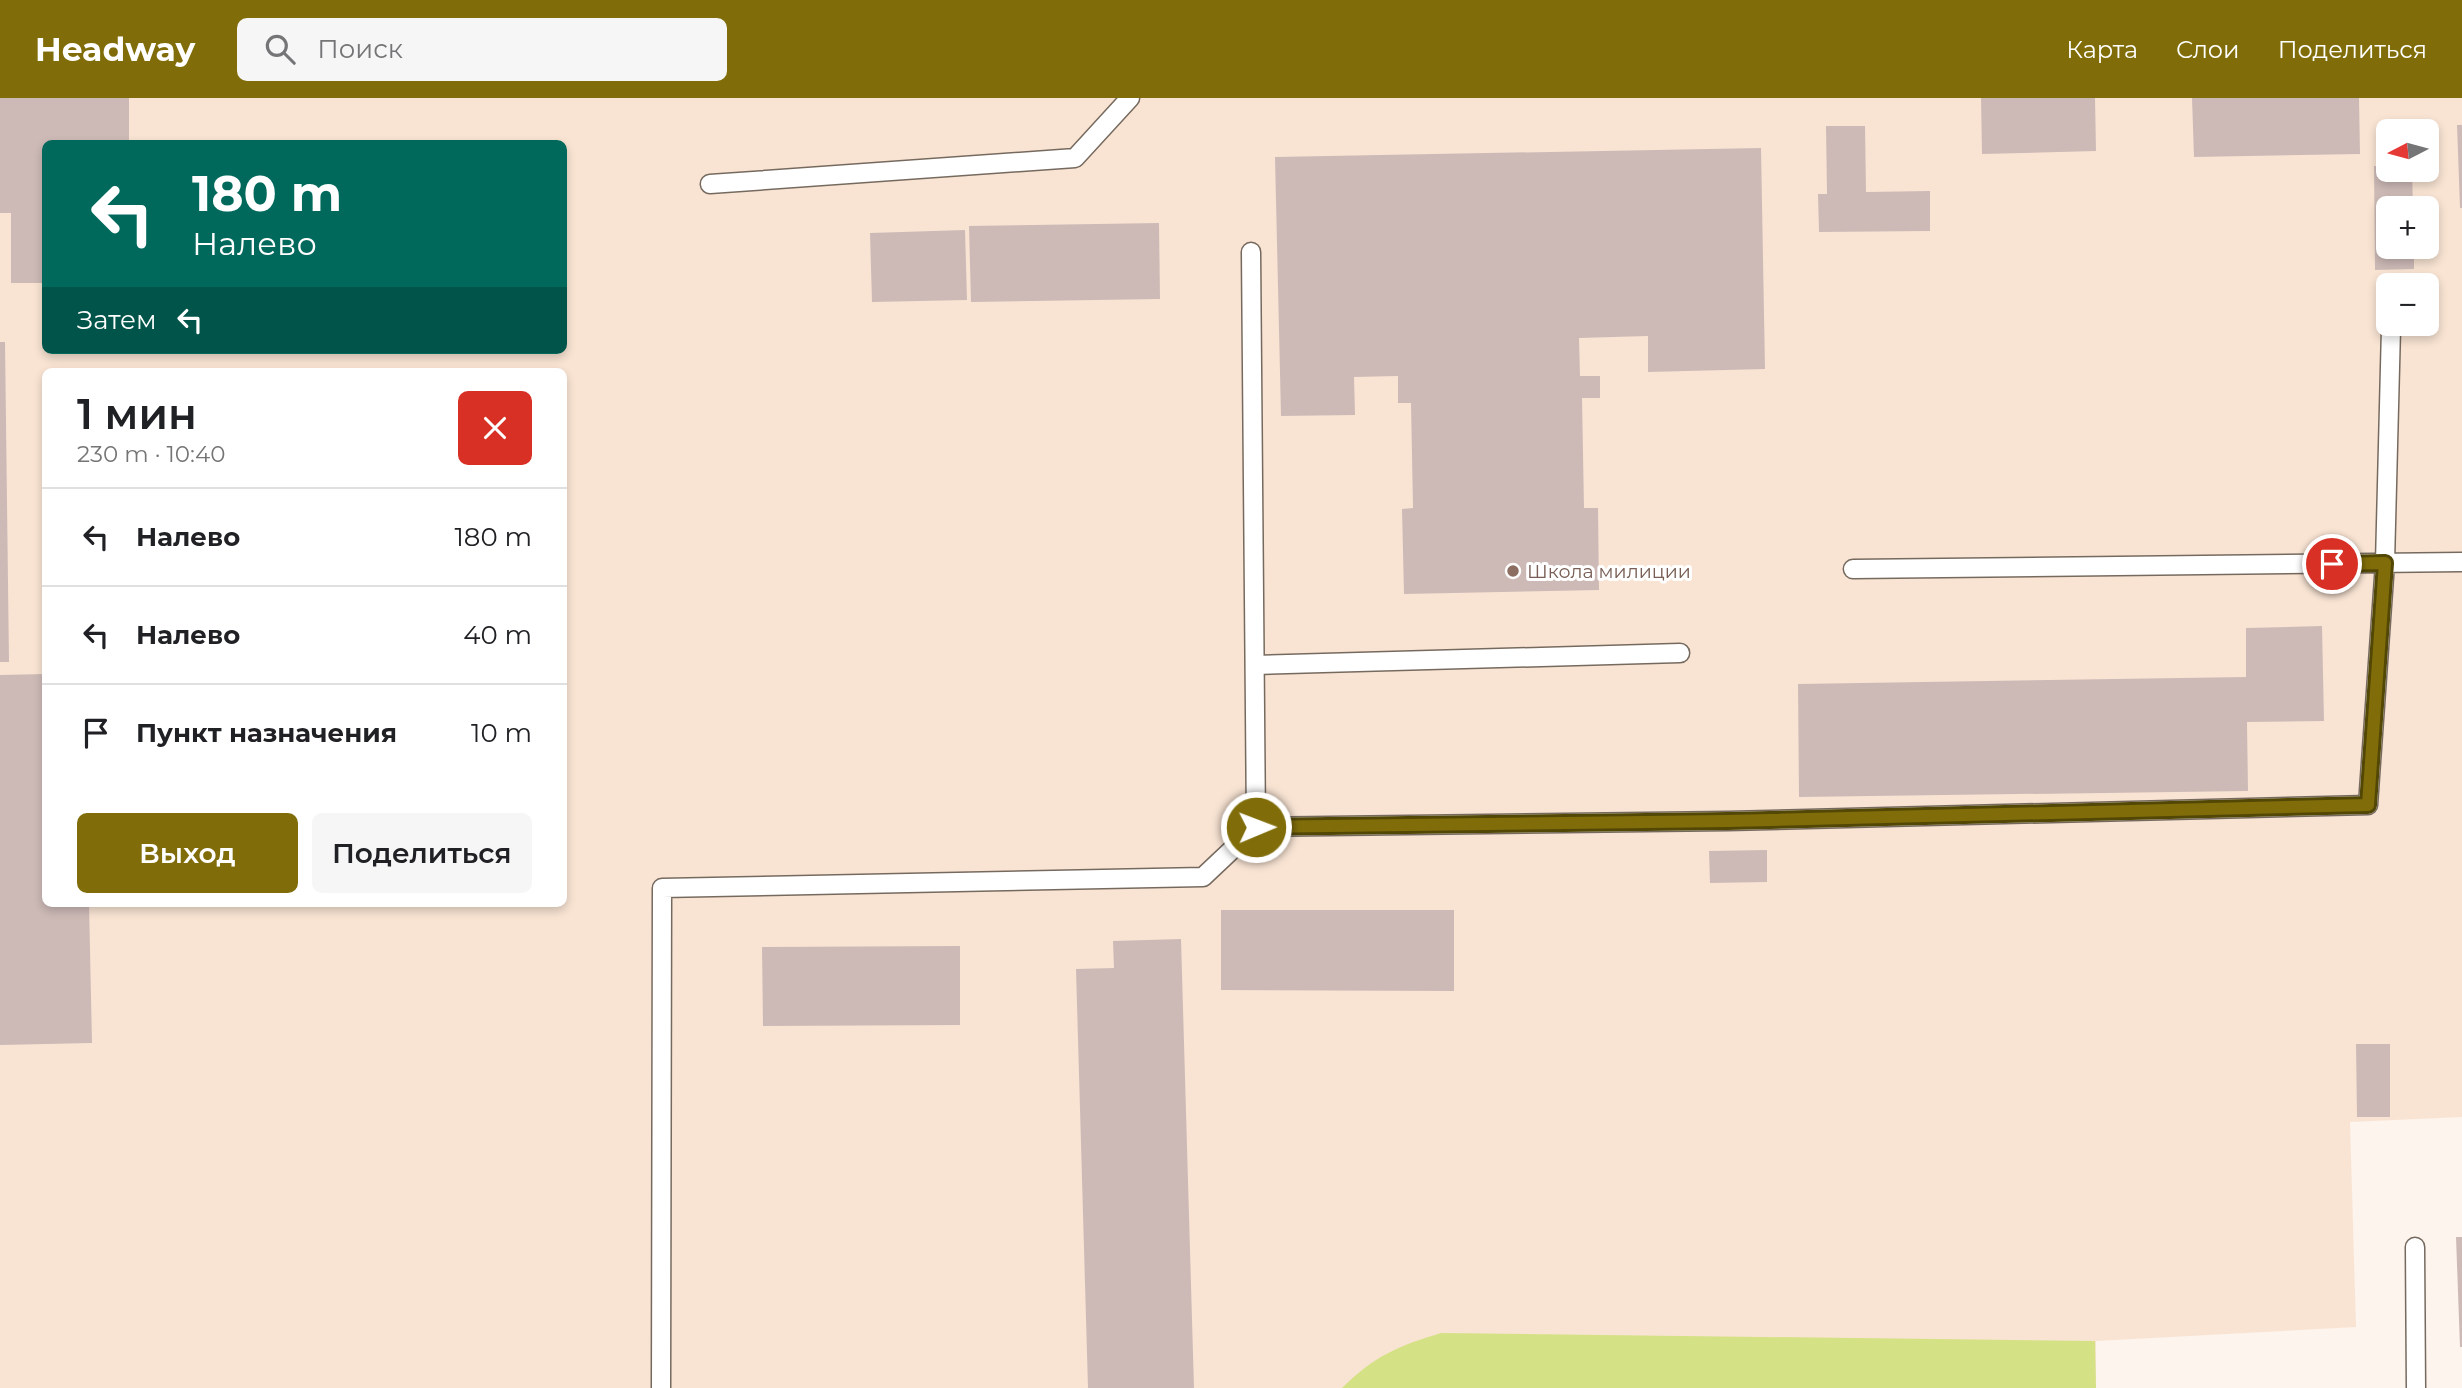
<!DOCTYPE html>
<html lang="ru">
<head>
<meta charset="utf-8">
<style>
	:root { --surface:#fff; --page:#f6f6f6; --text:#202124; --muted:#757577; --line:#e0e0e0; --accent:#806d09 }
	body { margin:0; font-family:Montserrat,sans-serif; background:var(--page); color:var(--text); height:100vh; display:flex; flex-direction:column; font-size:26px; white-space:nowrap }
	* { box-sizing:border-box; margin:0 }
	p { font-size:23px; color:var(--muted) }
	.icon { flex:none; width:38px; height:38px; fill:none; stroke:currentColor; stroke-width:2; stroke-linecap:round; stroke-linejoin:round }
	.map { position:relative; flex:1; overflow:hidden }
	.details { position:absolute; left:42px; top:270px; width:525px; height:539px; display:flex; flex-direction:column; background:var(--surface); border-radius:10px; box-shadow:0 4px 10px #0003 }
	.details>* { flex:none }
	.hud { position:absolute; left:42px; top:42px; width:525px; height:214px; border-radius:10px; box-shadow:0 4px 10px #0003; background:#00695c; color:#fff; overflow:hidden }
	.needle { width:46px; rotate:264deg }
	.buttons { position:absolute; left:2376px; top:21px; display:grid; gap:14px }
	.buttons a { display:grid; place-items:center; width:63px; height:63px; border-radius:10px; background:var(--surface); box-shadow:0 4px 10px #0003; font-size:35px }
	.pin { position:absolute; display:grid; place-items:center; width:60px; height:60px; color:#fff; margin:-30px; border:4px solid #fff; border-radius:50%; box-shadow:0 2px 7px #0007 }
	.me { position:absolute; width:77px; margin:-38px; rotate:89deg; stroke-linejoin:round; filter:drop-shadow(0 0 5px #0008) }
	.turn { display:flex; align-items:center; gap:24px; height:147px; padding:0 35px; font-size:32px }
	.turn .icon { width:91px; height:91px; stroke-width:2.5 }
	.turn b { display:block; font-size:49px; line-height:60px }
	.then { display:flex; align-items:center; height:66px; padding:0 35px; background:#0003; gap:14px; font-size:26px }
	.round { display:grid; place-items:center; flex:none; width:74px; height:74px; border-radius:10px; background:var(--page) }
	.head { display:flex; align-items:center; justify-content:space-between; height:119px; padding:0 35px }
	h1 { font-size:42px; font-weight:600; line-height:52px }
	.primary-button { display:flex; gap:14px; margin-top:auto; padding:14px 35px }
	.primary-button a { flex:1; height:80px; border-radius:10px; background:var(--accent); color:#fff; font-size:28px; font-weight:600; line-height:80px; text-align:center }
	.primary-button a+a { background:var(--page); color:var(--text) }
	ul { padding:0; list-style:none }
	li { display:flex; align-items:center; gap:21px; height:98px; padding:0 35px; border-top:2px solid var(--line) }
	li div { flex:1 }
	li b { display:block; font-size:26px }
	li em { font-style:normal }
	header { display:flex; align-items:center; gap:42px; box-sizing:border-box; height:98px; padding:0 35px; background:var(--accent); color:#fff }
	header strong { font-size:33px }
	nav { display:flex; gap:38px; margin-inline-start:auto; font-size:24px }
	.search { width:490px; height:63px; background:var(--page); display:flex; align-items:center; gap:18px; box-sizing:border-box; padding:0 24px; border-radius:10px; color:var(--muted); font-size:26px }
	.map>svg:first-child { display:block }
	.built { fill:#f9e4d3; fill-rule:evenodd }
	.green { fill:#d5e185 }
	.building { fill:#cdbab7 }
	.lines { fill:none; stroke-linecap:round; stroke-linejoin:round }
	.service-casing { stroke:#766a5f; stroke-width:21 }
	.service { stroke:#fff; stroke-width:18 }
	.route-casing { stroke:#534706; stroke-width:18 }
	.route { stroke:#806d09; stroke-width:12 }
	.education-dot { fill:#8d6e63; stroke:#fff; stroke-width:2.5 }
	.labels { text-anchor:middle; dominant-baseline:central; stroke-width:6; stroke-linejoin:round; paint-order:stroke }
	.education-label { font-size:19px; fill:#785e54; stroke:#fff; text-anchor:start }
</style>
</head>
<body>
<header>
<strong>Headway</strong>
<div class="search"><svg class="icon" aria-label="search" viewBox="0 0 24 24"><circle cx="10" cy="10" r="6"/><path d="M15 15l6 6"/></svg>Поиск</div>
<nav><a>Карта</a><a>Слои</a><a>Поделиться</a></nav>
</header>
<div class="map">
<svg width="2462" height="1290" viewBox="0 0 2462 1290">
	<rect width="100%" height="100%" fill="#fdf4ed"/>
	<path class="built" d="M 0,0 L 2462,0 L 2462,1019 L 2350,1024 L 2356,1229 L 2096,1243 L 2096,1290 L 0,1290 ZM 2389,33 L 2427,33 L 2427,72 L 2389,72 ZM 46,46 L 564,46 L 564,252 L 46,252 ZM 2389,110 L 2427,110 L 2427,149 L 2389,149 ZM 2389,187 L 2427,187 L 2427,226 L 2389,226 ZM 46,273 L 564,273 L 564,805 L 46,805 Z"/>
	<path class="green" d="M 1441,1235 L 2095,1243 L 2096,1290 L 1342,1290 C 1374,1258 1398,1248 1441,1235 Z"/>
	<path class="building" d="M 0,0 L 129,0 L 129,46 L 46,46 L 46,185 L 11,185 L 11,115 L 0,115 Z
		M 1981,0 L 2095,0 L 2096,53 L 1982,56 Z
		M 2192,0 L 2359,0 L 2360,56 L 2194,59 Z
		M 2457,27 L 2462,27 L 2462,110 L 2460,110 Z
		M 1826,28 L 1865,28 L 1866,94 L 1930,93 L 1930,133 L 1819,134 L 1818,96 L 1827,96 Z
		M 1761,50 L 1765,271 L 1648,274 L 1648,238 L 1579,240 L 1580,278 L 1600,278 L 1600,300 L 1582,300 L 1584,410 L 1598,410 L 1599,492 L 1404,496 L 1402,411 L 1413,410 L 1411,305 L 1398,305 L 1398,278 L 1354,279 L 1355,317 L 1281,318 L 1275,59 Z
		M 2374,68 L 2412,72 L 2413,110 L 2389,110 L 2389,149 L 2414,149 L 2414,171 L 2375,172 Z
		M 1159,125 L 1160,201 L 971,204 L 969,128 Z
		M 965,132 L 967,202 L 872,204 L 870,135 Z
		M 0,244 L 5,244 L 9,564 L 0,564 Z
		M 2322,528 L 2324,623 L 2247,624 L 2248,693 L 1799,699 L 1798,586 L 2246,579 L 2246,530 Z
		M 46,576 L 46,805 L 89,805 L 92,945 L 0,947 L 0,577 Z
		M 1767,752 L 1767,784 L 1710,785 L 1709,753 Z
		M 1221,812 L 1454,812 L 1454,893 L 1221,892 Z
		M 1181,841 L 1194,1290 L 1088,1290 L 1076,871 L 1114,870 L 1113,843 Z
		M 960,848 L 960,927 L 763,928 L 762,849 Z
		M 2356,946 L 2390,946 L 2390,1019 L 2357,1019 Z
		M 2456,1139 L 2462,1139 L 2462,1249 L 2460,1249 Z"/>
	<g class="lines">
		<g class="service-casing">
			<path id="service" d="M 710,86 L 1075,60 L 1130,0
				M 1251,154 L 1256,729
				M 1853,471 L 2462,464
				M 1255,567 L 1680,555
				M 2415,1149 L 2416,1290
				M 661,1290 L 662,790 L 1203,779 L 1256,729 L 1728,723 L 2368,707 L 2385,465 L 2391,230"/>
		</g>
		<use href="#service" class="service"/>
	</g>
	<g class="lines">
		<g class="route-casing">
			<path id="route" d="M 1256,729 L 1728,723 L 2368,707 L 2385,465 L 2332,466"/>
		</g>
		<use href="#route" class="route"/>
	</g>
	<circle class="education-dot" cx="1513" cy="473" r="7"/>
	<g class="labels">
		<g class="education-label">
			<text x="1527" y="473">Школа милиции</text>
		</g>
	</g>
</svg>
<div class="buttons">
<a><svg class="needle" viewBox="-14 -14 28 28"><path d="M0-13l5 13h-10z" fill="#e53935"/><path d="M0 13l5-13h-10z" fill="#757577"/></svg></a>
<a>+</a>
<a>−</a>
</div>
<div class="pin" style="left:2332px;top:466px;background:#d93025"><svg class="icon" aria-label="arrive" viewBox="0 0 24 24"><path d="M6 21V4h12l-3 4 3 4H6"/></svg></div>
<svg class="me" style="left:1256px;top:729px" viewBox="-20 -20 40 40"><circle r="17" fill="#806d09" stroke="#fff" stroke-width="3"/><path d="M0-11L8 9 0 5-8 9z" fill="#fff"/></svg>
<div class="hud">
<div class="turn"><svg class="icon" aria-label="left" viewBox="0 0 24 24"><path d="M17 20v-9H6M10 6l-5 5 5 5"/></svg><div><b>180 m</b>Налево</div></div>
<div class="then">Затем<svg class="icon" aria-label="left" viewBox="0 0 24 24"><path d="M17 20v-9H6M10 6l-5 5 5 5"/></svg></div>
</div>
<section class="details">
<div class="head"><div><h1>1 мин</h1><p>230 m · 10:40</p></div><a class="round" style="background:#d93025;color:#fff"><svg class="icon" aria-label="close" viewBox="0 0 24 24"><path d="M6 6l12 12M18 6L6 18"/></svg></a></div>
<ul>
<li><svg class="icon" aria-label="left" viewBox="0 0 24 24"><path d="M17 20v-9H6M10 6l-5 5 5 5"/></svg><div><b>Налево</b></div><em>180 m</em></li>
<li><svg class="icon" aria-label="left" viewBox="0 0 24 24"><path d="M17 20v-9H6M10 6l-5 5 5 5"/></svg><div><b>Налево</b></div><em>40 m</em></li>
<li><svg class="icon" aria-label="arrive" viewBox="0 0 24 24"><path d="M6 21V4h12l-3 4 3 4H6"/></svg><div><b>Пункт назначения</b></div><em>10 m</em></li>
</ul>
<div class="primary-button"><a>Выход</a><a>Поделиться</a></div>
</section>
</div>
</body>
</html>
